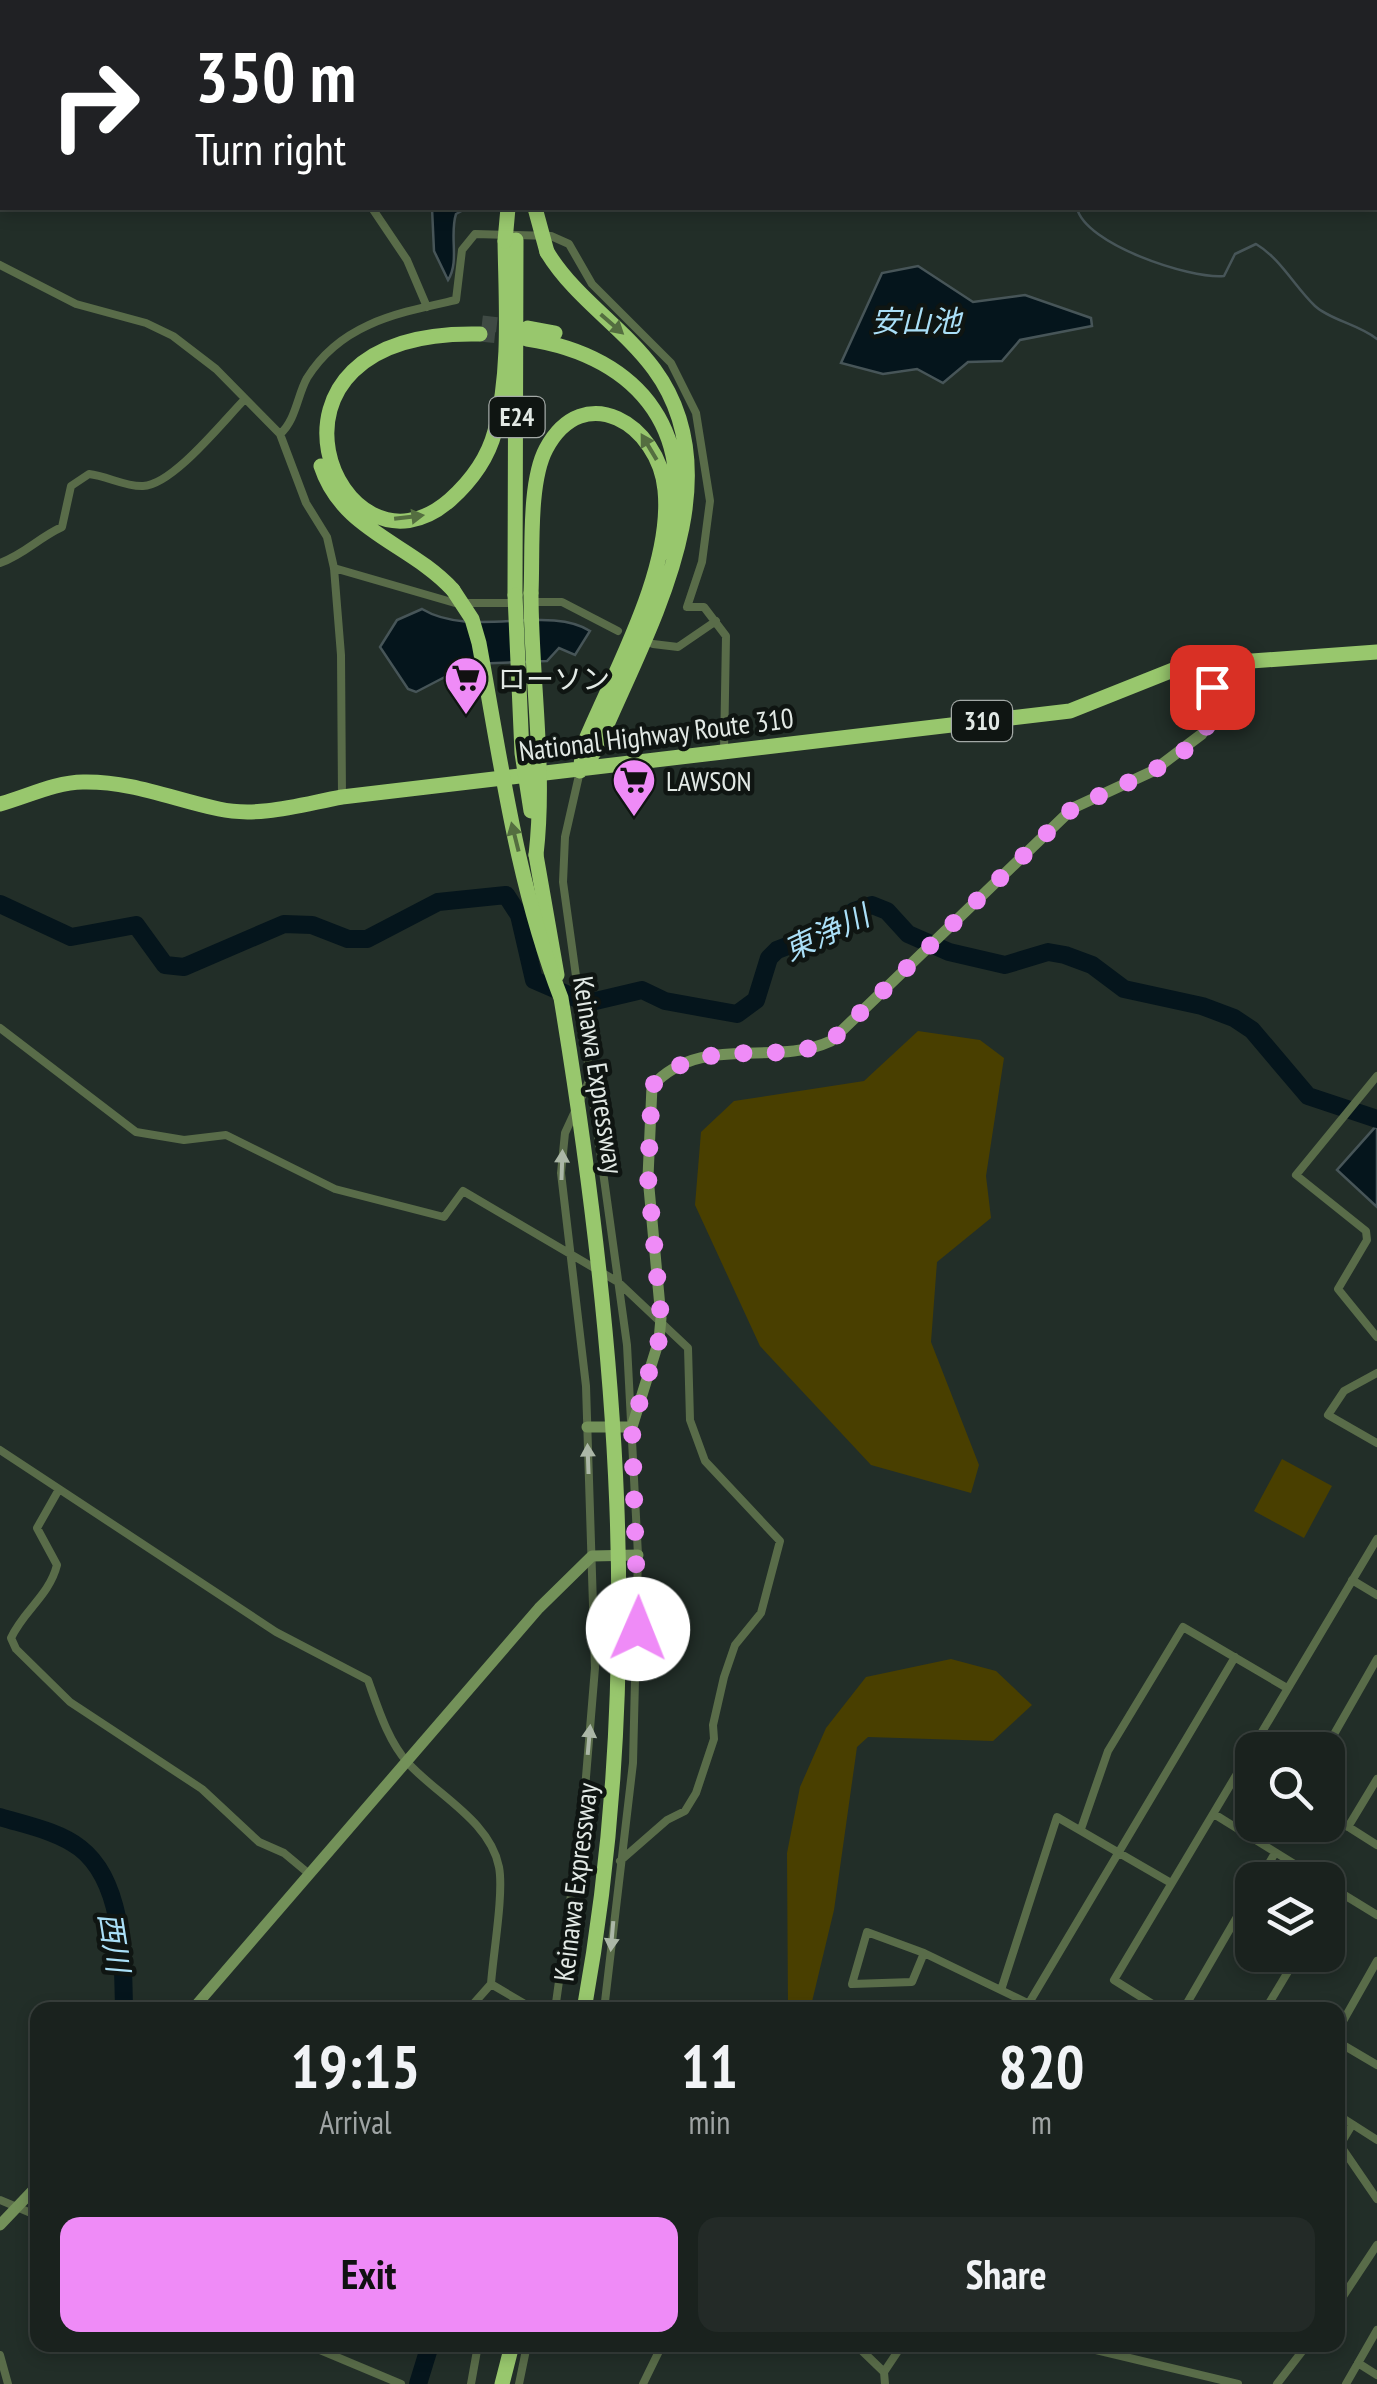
<!DOCTYPE html>
<html lang="en">
<head>
<meta charset="utf-8">
<style>
	:root { --surface:#1a221e; --page:#232a27; --text:#f1f3f6; --muted:#9fa4a4; --line:#383f3c; --accent:#ef8bf7 }
	body { margin:0; font-family:"PT Sans Narrow","Noto Sans JP",sans-serif; background:var(--page); color:var(--text); height:100vh; display:flex; flex-direction:column; font-size:38px; white-space:nowrap }
	* { box-sizing:border-box; margin:0 }
	p { font-size:32px; color:var(--muted) }
	.icon { flex:none; width:55px; height:55px; fill:none; stroke:currentColor; stroke-width:2; stroke-linecap:round; stroke-linejoin:round }
	.map { position:relative; flex:1; overflow:hidden }
	.drawer { position:absolute; left:30px; top:2002px; width:1315px; height:350px; display:flex; flex-direction:column; background:var(--surface); border-radius:20px; box-shadow:0 5px 15px #0003,0 0 0 2px var(--line) }
	.drawer>* { flex:none }
	.banner { position:absolute; left:0px; top:0px; width:1378px; height:210px; box-shadow:0 5px 15px #0003,0 0 0 2px var(--line); background:#202124; color:#fff; overflow:hidden }
	.buttons { position:absolute; left:1235px; top:1732px; display:grid; gap:20px }
	.buttons a { display:grid; place-items:center; width:110px; height:110px; border-radius:20px; background:var(--surface); box-shadow:0 5px 15px #0003,0 0 0 2px var(--line); font-size:50px }
	.pin { position:absolute; display:grid; place-items:center; width:85px; height:85px; color:#fff; margin:-42px; border-radius:20px; box-shadow:0 5px 15px #0006 }
	.me { position:absolute; width:110px; margin:-55px; rotate:1deg; stroke-linejoin:round; filter:drop-shadow(0 0 8px #0008) }
	.turn { display:flex; align-items:center; gap:35px; height:210px; padding:0 30px; font-size:45px }
	.turn .icon { width:130px; height:130px; stroke-width:2.5 }
	.turn b { display:block; font-size:70px; line-height:85px }
	.eta { display:flex; justify-content:space-evenly; align-items:center; height:170px; text-align:center }
	.eta b { font-size:60px; font-weight:600; line-height:70px }
	.cta { display:flex; gap:20px; margin-top:auto; padding:20px 30px }
	.cta a { flex:1; height:115px; border-radius:20px; background:var(--accent); color:#111; font-size:40px; font-weight:600; line-height:115px; text-align:center }
	.cta a+a { background:var(--page); color:var(--text) }
	.map>svg:first-child { display:block }
	.green { fill:#493f00 }
	.water { fill:#05151c; stroke:#475558; stroke-width:2.5 }
	.lines { fill:none; stroke-linecap:round; stroke-linejoin:round }
	.stream { stroke:#475558; stroke-width:2.5 }
	.river { stroke:#05151c; stroke-width:18 }
	.highway-tunnel { stroke:#3f4a44; stroke-width:15; stroke-dasharray:15 8; stroke-linecap:butt }
	.street { stroke:#596c49; stroke-width:8 }
	.secondary { stroke:#739159; stroke-width:11 }
	.highway { stroke:#98c76d; stroke-width:15 }
	.highway-bridge { stroke:#98c76d; stroke-width:15 }
	.oneway { fill:#546e40 }
	.oneway2 { fill:#abb7a7 }
	.route { stroke:#ef8bf7; stroke-width:18; stroke-dasharray:0 32.4 }
	.labels { text-anchor:middle; dominant-baseline:central; stroke-width:9; stroke-linejoin:round; paint-order:stroke }
	.shield { fill:#0f1512; stroke:#a3a9a6; stroke-width:2.5 }
	.shield-label { font-size:25px; font-weight:bold; fill:#e2e9e5 }
	.poi-label { font-size:28px; fill:#e2e9e5; stroke:#0f1512; text-anchor:start }
	.street-label { font-size:28px; fill:#e2e9e5; stroke:#0f1512 }
	.water-label { font-size:30px; font-style:italic; fill:#aadff7; stroke:#0f1512 }
</style>
</head>
<body>
<div class="map">
<svg width="1377" height="2384" viewBox="0 0 1377 2384">
	<rect width="100%" height="100%" fill="#222e28"/>
	<path class="green" d="M 918,1031 L 980,1040 L 1004,1058 L 986,1176 L 991,1218 L 937,1262 L 931,1342 L 979,1465 L 971,1493 L 871,1465 L 760,1346 L 695,1205 L 701,1132 L 734,1101 L 864,1081 Z
		M 1282,1459 L 1332,1486 L 1304,1538 L 1254,1511 Z
		M 951,1659 L 996,1671 L 1032,1705 L 993,1741 L 868,1737 L 857,1747 L 834,1910 L 810,2010 L 788,2010 L 787,1853 L 800,1787 L 826,1728 L 866,1677 Z"/>
	<path class="water" d="M 432,208 L 467,208 L 456,214 C 449,236 460,261 448,280 L 434,251 Z
		M 918,266 L 973,302 L 1025,295 L 1091,318 L 1092,326 L 1020,340 L 1002,361 L 968,362 L 943,383 L 917,369 L 883,374 L 841,363 L 882,273 Z
		M 422,609 C 472,639 548,604 590,631 L 575,655 L 559,648 L 547,661 L 470,664 L 416,692 L 408,689 L 380,647 L 397,620 Z
		M 1377,1125 L 1377,1207 L 1337,1170 Z"/>
	<g class="lines">
		<path class="stream" d="M 418,0 L 420,2
			M 694,0 L 696,2
			M 1077,208 C 1085,244 1189,279 1224,276 L 1235,254 L 1256,244 C 1281,259 1294,286 1315,306 C 1330,320 1358,324 1377,339"/>
		<path class="river" d="M 0,904 L 71,937 L 136,925 L 165,965 L 184,967 L 284,924 L 312,925 L 348,939 L 367,939 L 438,902 L 506,895 L 519,915 L 534,980 L 587,1003 L 642,990 L 665,1001 L 737,1014 L 756,1000 L 769,958 L 777,950 L 824,932 L 854,911 L 872,905 L 887,911 L 908,934 L 949,952 L 1005,965 L 1048,952 L 1065,955 L 1092,965 L 1124,989 L 1202,1006 L 1234,1018 L 1252,1030 L 1308,1096 L 1377,1119
			M 0,1817 C 26,1825 58,1831 80,1848 C 124,1882 123,1960 124,2010
			M 418,2384 L 430,2345"/>
		<path class="highway-tunnel" d="M 482,323 L 517,327
			M 480,334 L 518,338"/>
		<path class="street" d="M 52,0 L 54,2
			M 872,0 L 879,2
			M 1375,145 L 1377,146
			M 372,208 L 407,260 L 427,307
			M 0,265 L 76,304 L 146,323 L 173,336 L 216,369 L 280,434
			M 0,563 C 25,554 38,538 62,527 L 71,486 L 89,474 C 107,476 126,487 143,486 C 173,485 224,420 245,399
			M 334,568 L 455,603 L 515,603
			M 529,602 L 562,602 L 618,631
			M 653,644 L 678,647 L 716,621
			M 580,771 L 565,837 L 563,882 L 627,1345 L 638,1555 L 633,1763 L 604,2010
			M 342,797 L 341,655 L 334,568 L 327,537 L 306,503 L 280,434 C 296,420 297,396 307,378 C 341,323 398,313 456,300 L 462,250 L 475,234 L 551,236 L 569,244 L 592,284 L 671,363 L 696,413 L 710,501 L 702,562 L 687,607 L 704,607 L 726,636 L 724,752
			M 0,1028 L 136,1132 L 184,1140 L 226,1135 L 335,1189 L 444,1217 L 463,1191 L 618,1282 L 688,1348 L 690,1420 L 705,1461 L 780,1541 L 761,1613 L 735,1645 L 724,1677 L 713,1725 L 714,1739 L 696,1793 L 685,1811 L 667,1820 L 620,1861
			M 1377,1076 L 1296,1175 L 1366,1231 L 1367,1240 L 1338,1289 L 1377,1337
			M 1377,1373 L 1344,1391 L 1328,1415 L 1377,1443
			M 0,1450 L 276,1632 L 368,1680 C 378,1708 388,1741 408,1763 C 437,1795 490,1821 499,1867 C 504,1893 493,1955 491,1984 L 535,2010
			M 58,1491 L 37,1528 L 57,1565 C 49,1596 24,1610 11,1638 L 16,1649 L 70,1702 L 202,1789 L 259,1842 L 284,1853 L 308,1873
			M 1352,1580 L 1377,1595
			M 1325,1750 L 1377,1659
			M 1214,1814 L 1320,1880
			M 1328,1814 L 1377,1845
			M 1348,1827 L 1377,1779
			M 1081,1829 L 1108,1751 L 1183,1627 L 1287,1688
			M 1259,1880 L 1275,1853
			M 1328,1885 L 1377,1915
			M 1328,1907 L 1337,1890
			M 867,1932 L 924,1953 L 912,1982 L 852,1984 Z
			M 924,1953 L 1042,2010
			M 1002,1987 L 1057,1817 L 1171,1883
			M 1029,2003 L 1235,1657
			M 468,2010 L 491,1984
			M 555,2010 L 584,1801 L 595,1668 L 586,1386 L 561,1173 L 565,1133 L 589,1081
			M 1162,2010 L 1114,1980 L 1377,1539
			M 1183,2010 L 1252,1891
			M 1265,2010 L 1298,1955
			M 1338,2030 L 1377,1961
			M 1338,2042 L 1377,2065
			M 1338,2115 L 1377,2140
			M 1352,2125 L 1340,2145 L 1377,2199
			M 0,2200 L 38,2216
			M 1338,2304 L 1377,2245
			M 308,2345 L 401,2384
			M 856,2345 L 884,2372
			M 1075,2345 L 1238,2384
			M 0,2355 L 8,2384
			M 1358,2363 L 1377,2375
			M 471,2384 L 478,2345
			M 519,2384 L 527,2345
			M 643,2384 L 662,2345
			M 885,2384 L 884,2372 L 902,2345
			M 1277,2384 L 1307,2345
			M 1346,2384 L 1377,2330"/>
		<path class="secondary" d="M 587,1427 L 632,1427 L 659,1340 L 661,1318 L 648,1177 L 652,1086 C 702,1032 773,1068 831,1041 L 1073,808 L 1153,771 L 1202,734 L 1212,713 L 1212,661
			M 192,2010 L 539,1608 L 592,1556 L 638,1555
			M 0,2225 L 38,2185"/>
		<path class="highway" d="M 510,0 L 510,2
			M 547,252 C 575,298 622,326 654,369 C 738,483 643,636 597,748 L 584,766
			M 528,328 L 555,333
			M 480,334 C 227,328 339,597 450,500 C 470,482 488,458 495,431 C 511,370 506,303 505,241
			M 527,339 C 642,356 703,438 665,552
			M 321,466 C 342,531 410,543 453,590
			M 531,593 C 533,553 528,483 546,449 C 584,378 659,425 665,490 C 673,569 614,672 584,744 L 580,771
			M 515,595 L 516,240
			M 0,804 C 26,797 56,782 83,782 C 132,781 172,799 219,809 C 259,818 303,804 342,797 L 1070,711 L 1183,666 L 1377,652
			M 536,855 L 557,975
			M 502,2384 L 512,2345"/>
		<path class="highway-bridge" d="M 535,208 L 547,252
			M 505,241 L 508,208
			M 453,590 L 472,619 L 479,643 C 501,762 517,885 561,998 C 617,1337 646,1669 584,2010
			M 531,593 C 531,679 546,769 536,855
			M 515,595 L 522,753 L 531,811"/>
	</g>
	<defs><path id="oneway-solid" d="M-6-.8H1V-3.2L6.5 0L1 3.2V.8H-6Z" transform="scale(2.5)"/></defs>
	<g class="oneway">
		<use href="#oneway-solid" transform="translate(612 324) rotate(41)"/>
		<use href="#oneway-solid" transform="translate(649 447) rotate(-121)"/>
		<use href="#oneway-solid" transform="translate(409 517) rotate(-7)"/>
		<use href="#oneway-solid" transform="translate(515 837) rotate(-104)"/>
	</g>
	<g class="oneway2">
		<use href="#oneway-solid" transform="translate(562 1165) rotate(-88)"/>
		<use href="#oneway-solid" transform="translate(588 1459) rotate(-92)"/>
		<use href="#oneway-solid" transform="translate(589 1740) rotate(-85)"/>
		<use href="#oneway-solid" transform="translate(612 1936) rotate(95)"/>
	</g>
	<g class="lines">
		<path class="route" d="M 638,1629 L 632,1427 L 659,1340 L 661,1318 L 648,1177 L 652,1086 C 703,1032 772,1068 831,1041 L 1073,808 L 1153,771 L 1184,751 L 1209,724 L 1212,687"/>
	</g>
	<defs>
		<g id="supermarket-pin" transform="scale(2.25)"><path d="M0 17L-7.5 6A9.5 9.5 0 1 1 7.5 6Z" fill="#ef8bf7" stroke="#0f1512"/><path d="M-6-5.5h2.5l.6 2H6L4.5 2H-2.5L-4.4-4H-6ZM-1.5 3.2a1.3 1.3 0 1 0 .1 0ZM3 3.2a1.3 1.3 0 1 0 .1 0Z" fill="#111"/></g>
	</defs>
	<g fill-rule="evenodd">
		<use href="#supermarket-pin" x="466" y="678"/>
		<use href="#supermarket-pin" x="634" y="780"/>
	</g>
	<g class="labels">
		<g class="shield">
			<rect x="489.5" y="397" width="55" height="40" rx="8"/>
			<rect x="952" y="701" width="60" height="40" rx="8"/>
		</g>
		<g class="shield-label">
			<text x="517" y="417">E24</text>
			<text x="982" y="721">310</text>
		</g>
		<g class="poi-label">
			<text x="498" y="678">ローソン</text>
			<text x="666" y="780">LAWSON</text>
		</g>
		<g class="street-label">
			<text transform="translate(656 734) rotate(-7)">National Highway Route 310</text>
			<text transform="translate(599 1075) rotate(81)">Keinawa Expressway</text>
			<text transform="translate(575 1882) rotate(-83)">Keinawa Expressway</text>
		</g>
		<g class="water-label">
			<text x="916" y="320">安山池</text>
			<text transform="translate(826 932) rotate(-25)">東浄川</text>
			<text transform="translate(115 1942) rotate(81)">西川</text>
		</g>
	</g>
</svg>
<div class="buttons">
<a><svg class="icon" aria-label="search" viewBox="0 0 24 24"><circle cx="10" cy="10" r="6"/><path d="M15 15l6 6"/></svg></a>
<a><svg class="icon" aria-label="layers" viewBox="0 0 24 24"><path d="M12 4l9 5-9 5-9-5zM3 14l9 5 9-5"/></svg></a>
</div>
<div class="pin" style="left:1212px;top:687px;background:#d93025"><svg class="icon" aria-label="arrive" viewBox="0 0 24 24"><path d="M6 21V4h12l-3 4 3 4H6"/></svg></div>
<svg class="me" style="left:638px;top:1629px" viewBox="-20 -20 40 40"><circle r="19" fill="#fff"/><path d="M0-13L10 11 0 6-10 11z" fill="#ef8bf7"/></svg>
<div class="banner">
<div class="turn"><svg class="icon" aria-label="right" viewBox="0 0 24 24"><path d="M7 20v-9h11M14 6l5 5-5 5"/></svg><div><b>350 m</b>Turn right</div></div>
</div>
<section class="drawer">
<div class="eta">
<div><b>19:15</b><p>Arrival</p></div>
<div><b>11</b><p>min</p></div>
<div><b>820</b><p>m</p></div>
</div>
<div class="cta"><a>Exit</a><a>Share</a></div>
</section>
</div>
</body>
</html>
